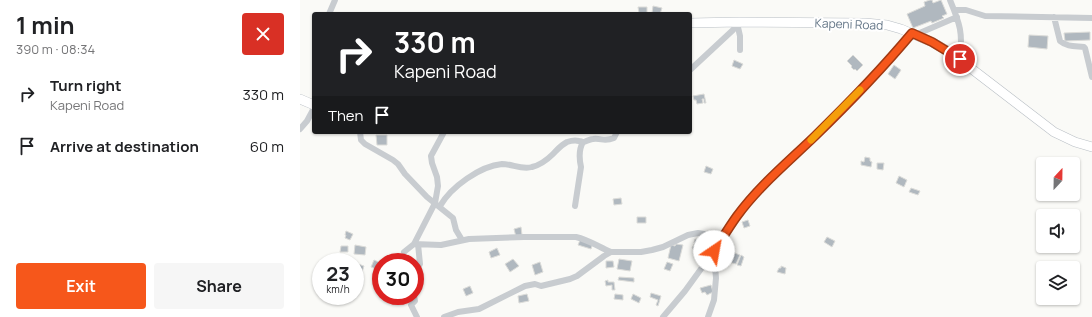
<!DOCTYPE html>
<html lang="en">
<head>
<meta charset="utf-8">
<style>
	:root { --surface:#fff; --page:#f6f6f6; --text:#202124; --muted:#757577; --accent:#f6571b }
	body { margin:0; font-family:Manrope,sans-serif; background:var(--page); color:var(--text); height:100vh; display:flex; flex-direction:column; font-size:15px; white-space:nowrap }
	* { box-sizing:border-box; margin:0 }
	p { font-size:13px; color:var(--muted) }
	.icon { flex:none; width:22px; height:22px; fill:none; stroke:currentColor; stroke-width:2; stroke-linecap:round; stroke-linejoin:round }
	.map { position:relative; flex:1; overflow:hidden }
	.details { display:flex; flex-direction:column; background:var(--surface); width:300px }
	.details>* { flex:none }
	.top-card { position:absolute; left:12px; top:12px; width:380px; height:122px; border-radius:4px; box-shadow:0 1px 3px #0004; background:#202124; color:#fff; overflow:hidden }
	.needle { width:26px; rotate:22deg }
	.tools { position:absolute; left:736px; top:157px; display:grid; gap:8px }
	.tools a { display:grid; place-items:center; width:44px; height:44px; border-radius:4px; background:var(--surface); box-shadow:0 1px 3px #0004; font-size:20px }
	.speed { position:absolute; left:12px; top:253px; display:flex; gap:8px; font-size:20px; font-weight:700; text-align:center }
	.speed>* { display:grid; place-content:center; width:52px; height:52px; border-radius:50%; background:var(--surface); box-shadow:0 1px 3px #0004; line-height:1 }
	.speed small { font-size:10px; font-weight:400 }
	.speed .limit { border:6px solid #d22; background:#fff; color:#111 }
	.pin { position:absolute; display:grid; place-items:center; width:34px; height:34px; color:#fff; margin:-17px; border:2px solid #fff; border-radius:50%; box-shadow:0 1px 4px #0007 }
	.me { position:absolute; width:44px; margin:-22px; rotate:33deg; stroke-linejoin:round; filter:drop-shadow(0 0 3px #0008) }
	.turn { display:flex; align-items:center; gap:14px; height:84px; padding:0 16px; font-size:18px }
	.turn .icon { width:52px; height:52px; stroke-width:2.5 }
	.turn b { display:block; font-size:28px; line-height:34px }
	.then { display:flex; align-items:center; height:38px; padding:0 16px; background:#0003; gap:8px; font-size:15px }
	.round { display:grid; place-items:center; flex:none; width:42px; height:42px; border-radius:4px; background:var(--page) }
	.head { display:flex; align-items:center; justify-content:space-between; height:68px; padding:0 16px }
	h1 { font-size:24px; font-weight:700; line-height:30px }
	.cta { display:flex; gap:8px; margin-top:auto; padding:8px 16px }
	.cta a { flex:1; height:46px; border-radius:4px; background:var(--accent); color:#fff; font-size:16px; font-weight:700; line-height:46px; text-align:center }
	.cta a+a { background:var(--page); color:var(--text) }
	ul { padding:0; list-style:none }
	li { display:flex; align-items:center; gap:12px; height:52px; padding:0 16px }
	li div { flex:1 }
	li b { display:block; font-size:15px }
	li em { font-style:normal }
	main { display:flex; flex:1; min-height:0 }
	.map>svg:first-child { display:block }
	.building { fill:#b0b8bf; stroke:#dcdcd9 }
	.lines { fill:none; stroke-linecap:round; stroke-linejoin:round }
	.secondary-casing { stroke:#b9bfc5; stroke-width:10 }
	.street { stroke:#c8ccd0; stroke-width:6 }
	.secondary { stroke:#fff; stroke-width:9 }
	.route-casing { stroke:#a03912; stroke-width:10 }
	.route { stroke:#f6571b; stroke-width:7 }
	.slow { stroke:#f59e0b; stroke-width:7 }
	.labels { text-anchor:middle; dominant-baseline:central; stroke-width:4; stroke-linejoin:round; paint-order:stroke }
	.street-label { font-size:12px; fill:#627486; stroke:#fff }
</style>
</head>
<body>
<main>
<section class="details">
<div class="head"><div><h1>1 min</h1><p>390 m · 08:34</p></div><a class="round" style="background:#d93025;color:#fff"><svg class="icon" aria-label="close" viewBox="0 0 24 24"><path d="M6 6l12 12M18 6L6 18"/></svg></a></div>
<ul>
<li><svg class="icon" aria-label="right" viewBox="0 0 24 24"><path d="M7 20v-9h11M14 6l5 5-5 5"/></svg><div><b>Turn right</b><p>Kapeni Road</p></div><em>330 m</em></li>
<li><svg class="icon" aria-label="arrive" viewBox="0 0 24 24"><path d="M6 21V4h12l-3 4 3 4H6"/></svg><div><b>Arrive at destination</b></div><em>60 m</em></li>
</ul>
<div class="cta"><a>Exit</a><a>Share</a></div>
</section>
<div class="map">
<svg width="792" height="317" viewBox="0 0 792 317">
	<rect width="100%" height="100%" fill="#fafaf7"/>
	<path class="building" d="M 630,0 L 632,0 L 633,3 L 641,0 L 647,14 L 642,16 L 644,18 L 632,23 L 631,21 L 613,28 L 607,14 L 625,6 L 624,2 Z
		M 353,6 L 362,8 L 360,14 L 352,13 Z
		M 338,7 L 347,7 L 347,13 L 339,13 Z
		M 790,32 L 790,40 L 765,41 L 764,33 Z
		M 729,35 L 748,36 L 747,49 L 728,47 Z
		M 553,55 L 563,65 L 557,71 L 555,69 L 554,70 L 551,67 L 552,66 L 547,61 Z
		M 434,60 L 443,64 L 440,69 L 432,66 Z
		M 594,65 L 601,70 L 595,79 L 588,74 Z
		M 404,94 L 406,103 L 404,103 L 404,99 L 402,99 L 403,103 L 397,104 L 396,100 L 394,100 L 393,96 Z
		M 76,135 L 87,135 L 87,145 L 77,145 Z
		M 565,157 L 570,158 L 570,161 L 572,162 L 571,167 L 561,165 L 561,161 L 564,162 Z
		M 577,163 L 584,163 L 583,170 L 577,169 Z
		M 406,166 L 413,169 L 411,174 L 404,172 Z
		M 599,176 L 607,180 L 604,187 L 596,183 Z
		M 611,188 L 620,191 L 618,195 L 609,192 Z
		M 321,198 L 322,204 L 314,205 L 313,199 Z
		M 337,217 L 346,217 L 346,223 L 337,223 Z
		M 448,220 L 450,226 L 444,228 L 442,222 Z
		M 221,227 L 222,235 L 216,237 L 214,229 Z
		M 46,231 L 53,234 L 50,240 L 45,238 L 46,235 L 45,235 Z
		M 527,237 L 535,241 L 532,247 L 524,242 Z
		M 395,239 L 402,243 L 398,251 L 392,248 L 395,243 L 394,243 Z
		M 280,240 L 293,243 L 291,249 L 278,245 Z
		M 376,244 L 383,245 L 379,261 L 368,258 L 371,245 L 375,246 Z
		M 55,245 L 66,247 L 65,255 L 54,254 Z
		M 41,246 L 48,246 L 48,252 L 40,252 Z
		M 197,248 L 200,255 L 191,258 L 189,252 Z
		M 432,252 L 440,255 L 436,264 L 429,262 Z
		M 441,255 L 444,257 L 441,266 L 437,265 Z
		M 213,259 L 219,266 L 210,272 L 205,264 Z
		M 319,259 L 332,261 L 330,271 L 317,269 Z
		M 74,260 L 81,263 L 81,271 L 71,267 Z
		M 306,261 L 313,261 L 314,267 L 306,268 Z
		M 240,262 L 243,272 L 235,275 L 232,265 Z
		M 367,262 L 373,264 L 370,271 L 364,269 Z
		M 55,263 L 64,266 L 62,272 L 55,269 Z
		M 481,266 L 486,268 L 485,274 L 477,272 L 479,268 L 481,268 Z
		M 319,277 L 334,278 L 334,282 L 318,280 Z
		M 308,280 L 308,282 L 314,282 L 315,290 L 312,290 L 312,285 L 306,286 L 305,281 Z
		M 411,285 L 413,292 L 407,295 L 405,292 L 402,293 L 400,288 Z
		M 170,286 L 173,293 L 166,296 L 163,289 Z
		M 351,293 L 361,296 L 358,306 L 356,305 L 358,300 L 350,297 Z
		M 227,294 L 229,301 L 219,303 L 218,296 Z
		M 315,294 L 323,295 L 323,300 L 314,299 Z
		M 333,294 L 341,298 L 339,303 L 331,299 Z"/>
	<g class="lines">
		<g class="secondary-casing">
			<path id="secondary" d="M 390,23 L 439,22 L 565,23 L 587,25 L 601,29 L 632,42 L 651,53 L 754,132 L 775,142 L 792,147
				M 0,99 L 14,105"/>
		</g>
		<path class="street" d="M 650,0 C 660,24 663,33 660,59
			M 654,10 L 666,10 L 685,16 L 792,18
			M 29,14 L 35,0
			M 754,17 L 760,41 C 767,47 775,46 784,47 L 785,48 L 792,77
			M 437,23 L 440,36 L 440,50
			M 615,35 L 657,17
			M 390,70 L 433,30 L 439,22
			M 0,129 L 7,121 L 14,108
			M 60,132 L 61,140 L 65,144 L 93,160 L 98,164 L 105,174 L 127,197 L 153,218 L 156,230 L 162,240
			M 140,206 C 151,187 180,166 202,164 C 212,164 222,170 232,167 C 240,165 247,160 253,154 C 257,150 261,145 267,142 C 270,141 275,140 279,141 C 282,141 281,142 284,142 C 287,141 290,139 293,139 C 302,138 304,142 314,138 L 317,132
			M 275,206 L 281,167 C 279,158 279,149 283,142
			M 114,244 L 141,245 L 169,239 L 224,237 L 276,237 C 289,240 299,247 311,252
			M 104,252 L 114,244 L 135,203 L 138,186 L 137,177 L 132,163 L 131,156 L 144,132
			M 115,270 L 119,266 L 120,264 L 118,244
			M 114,296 L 115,301 L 111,305 L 117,317
			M 144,317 L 158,312 L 179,309 L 225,286 L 235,284 L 241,286 L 270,279 L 277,276 L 304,256 L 311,252 L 341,252 L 352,250 L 363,247 L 388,235 L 398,233 L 404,234 L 410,236 L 413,242 L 416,278 L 414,300 L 408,317
			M 363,317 L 385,291 L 414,251 L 438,215 L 462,187 L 525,126 L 561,89 L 596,52 L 612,33"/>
		<use href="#secondary" class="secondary"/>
	</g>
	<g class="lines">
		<g class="route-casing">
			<path id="route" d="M 414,251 C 422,239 429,227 437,216 C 459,186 488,162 514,137 C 548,104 581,70 612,33 L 632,42 L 660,59"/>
		</g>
		<use href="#route" class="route"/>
		<path class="slow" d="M 511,140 L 560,90"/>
	</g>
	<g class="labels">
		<g class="street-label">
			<text transform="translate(549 24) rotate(2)">Kapeni Road</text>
		</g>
	</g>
</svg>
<div class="tools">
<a><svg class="needle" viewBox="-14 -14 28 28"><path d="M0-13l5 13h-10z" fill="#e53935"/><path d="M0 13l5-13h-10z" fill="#757577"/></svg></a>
<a><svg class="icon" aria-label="sound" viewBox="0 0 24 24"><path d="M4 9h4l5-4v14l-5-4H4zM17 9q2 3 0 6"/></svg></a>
<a><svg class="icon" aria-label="layers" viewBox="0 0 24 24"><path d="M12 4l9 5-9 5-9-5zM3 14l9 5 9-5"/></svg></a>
</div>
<div class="speed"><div>23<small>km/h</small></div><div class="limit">30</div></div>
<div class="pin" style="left:660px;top:59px;background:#d93025"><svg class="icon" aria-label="arrive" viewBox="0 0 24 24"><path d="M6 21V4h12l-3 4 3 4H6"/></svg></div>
<svg class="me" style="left:414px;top:251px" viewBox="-20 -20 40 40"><circle r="19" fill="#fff"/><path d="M0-13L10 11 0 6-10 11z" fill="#f6571b"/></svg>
<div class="top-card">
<div class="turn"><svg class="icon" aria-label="right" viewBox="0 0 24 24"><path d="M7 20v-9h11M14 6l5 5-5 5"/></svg><div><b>330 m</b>Kapeni Road</div></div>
<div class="then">Then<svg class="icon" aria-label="arrive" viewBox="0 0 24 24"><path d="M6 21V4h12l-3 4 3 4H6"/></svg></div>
</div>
</div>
</main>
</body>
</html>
